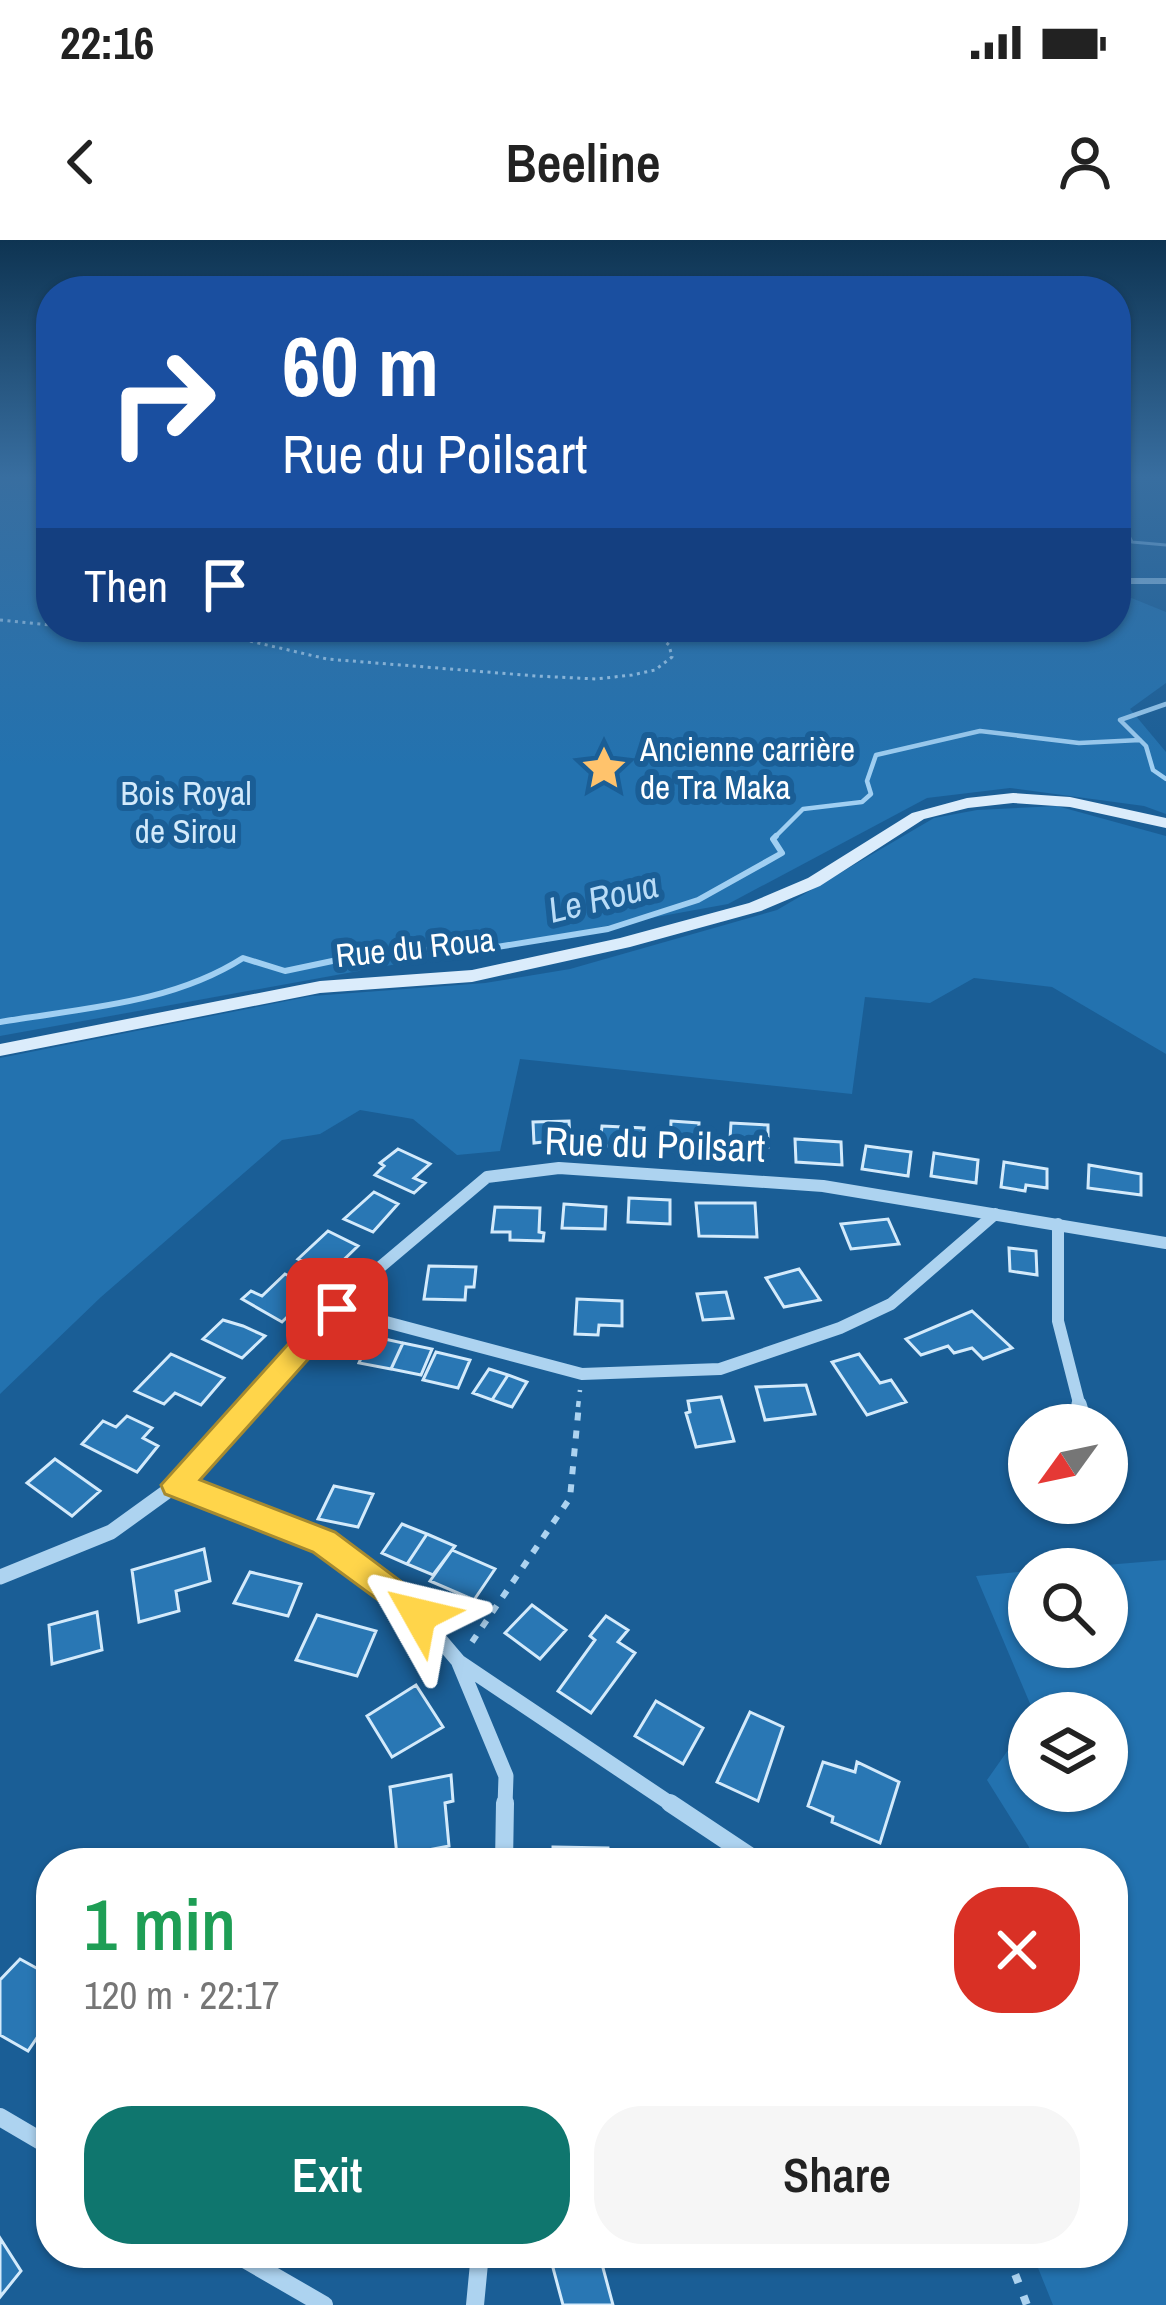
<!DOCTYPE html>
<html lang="en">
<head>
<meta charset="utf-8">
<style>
	:root { --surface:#fff; --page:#f6f6f6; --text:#222; --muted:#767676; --accent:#0f766e }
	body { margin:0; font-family:"Archivo Narrow",sans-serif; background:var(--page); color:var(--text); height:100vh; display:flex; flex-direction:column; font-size:45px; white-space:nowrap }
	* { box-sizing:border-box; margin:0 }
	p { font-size:39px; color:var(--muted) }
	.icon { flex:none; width:66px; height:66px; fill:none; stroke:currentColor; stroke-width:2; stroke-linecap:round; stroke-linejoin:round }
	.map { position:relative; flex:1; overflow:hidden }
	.panel { position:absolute; left:36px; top:1608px; width:1092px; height:420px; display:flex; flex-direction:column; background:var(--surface); border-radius:48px; box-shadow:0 3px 9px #0004 }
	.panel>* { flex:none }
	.top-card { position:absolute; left:36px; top:36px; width:1095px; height:366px; border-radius:48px; box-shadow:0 3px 9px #0004; background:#1a4fa0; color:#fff; overflow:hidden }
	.needle { width:78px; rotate:237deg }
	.fabs { position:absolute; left:1008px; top:1164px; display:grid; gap:24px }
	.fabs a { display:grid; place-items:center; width:120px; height:120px; border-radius:50%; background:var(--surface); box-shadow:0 3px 9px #0004; font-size:60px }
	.pin { position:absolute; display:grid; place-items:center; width:102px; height:102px; color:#fff; margin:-51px; border-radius:24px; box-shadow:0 6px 18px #0006 }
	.me { position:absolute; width:132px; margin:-66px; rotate:307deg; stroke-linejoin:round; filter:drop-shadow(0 0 9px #0008) }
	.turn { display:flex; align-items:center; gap:42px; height:252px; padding:0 48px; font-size:54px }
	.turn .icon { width:156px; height:156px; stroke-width:2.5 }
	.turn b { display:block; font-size:84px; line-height:102px }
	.then { display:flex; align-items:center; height:114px; padding:0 48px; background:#0003; gap:24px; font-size:45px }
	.round { display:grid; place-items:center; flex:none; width:126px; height:126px; border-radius:48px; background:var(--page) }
	.head { display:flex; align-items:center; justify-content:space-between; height:204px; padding:0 48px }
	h1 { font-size:72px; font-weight:600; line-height:90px; color:#1e9e55 }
	.action { display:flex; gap:24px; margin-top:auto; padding:24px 48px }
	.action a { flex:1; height:138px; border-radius:48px; background:var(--accent); color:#fff; font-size:48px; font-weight:600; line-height:138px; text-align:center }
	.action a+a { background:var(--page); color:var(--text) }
	.status { display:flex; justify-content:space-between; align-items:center; height:84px; padding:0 60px; background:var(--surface); direction:ltr }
	.status svg { height:33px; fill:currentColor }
	header { display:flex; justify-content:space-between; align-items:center; height:156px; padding:0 48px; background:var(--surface); font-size:54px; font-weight:600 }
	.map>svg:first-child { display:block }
	.green { fill:#2372af }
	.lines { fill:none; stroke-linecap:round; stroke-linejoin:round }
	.stream-far2 { stroke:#a0cff2; stroke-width:3 }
	.stream-far1 { stroke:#a0cff2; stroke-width:4.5 }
	.stream { stroke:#a0cff2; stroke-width:6 }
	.building { fill:#2977b4; stroke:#d3eafb; stroke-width:3 }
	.path-far3 { stroke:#add3f0; stroke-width:3; stroke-dasharray:3 4.5; stroke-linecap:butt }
	.path-far2 { stroke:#add3f0; stroke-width:4.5; stroke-dasharray:6 9; stroke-linecap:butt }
	.path-far1 { stroke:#add3f0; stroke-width:6; stroke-dasharray:8 10; stroke-linecap:butt }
	.path { stroke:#add3f0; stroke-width:8; stroke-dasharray:9 14; stroke-linecap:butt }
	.street-far3 { stroke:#add3f0; stroke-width:6 }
	.street-far2 { stroke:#add3f0; stroke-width:12 }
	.street-far1 { stroke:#add3f0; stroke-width:15 }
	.street { stroke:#add3f0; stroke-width:18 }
	.secondary { fill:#dbecfb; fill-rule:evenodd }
	.route { fill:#ffd54a; stroke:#a68a30; stroke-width:3 }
	.labels { text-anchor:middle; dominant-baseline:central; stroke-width:12; stroke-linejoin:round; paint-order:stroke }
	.far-poi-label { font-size:33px; fill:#fff; stroke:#1a5e96; text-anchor:start }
	.far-park-label { font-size:33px; fill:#d3eafb; stroke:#1a5e96 }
	.far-street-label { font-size:33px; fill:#fff; stroke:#1a5e96 }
	.far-water-label { font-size:36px; font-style:italic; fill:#b9dcf7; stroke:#1a5e96 }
	.street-label { font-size:39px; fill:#fff; stroke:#1a5e96 }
</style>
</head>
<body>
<div class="status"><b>22:16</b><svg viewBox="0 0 49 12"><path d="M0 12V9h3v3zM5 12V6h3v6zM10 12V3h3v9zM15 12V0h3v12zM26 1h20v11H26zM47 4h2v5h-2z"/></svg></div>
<header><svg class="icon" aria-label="back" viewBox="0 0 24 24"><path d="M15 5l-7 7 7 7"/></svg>Beeline<svg class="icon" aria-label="person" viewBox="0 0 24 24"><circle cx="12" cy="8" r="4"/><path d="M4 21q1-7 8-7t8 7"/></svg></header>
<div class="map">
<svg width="1166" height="2065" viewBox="0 0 1166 2065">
	<rect width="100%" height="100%" fill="#1a5e96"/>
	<path class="green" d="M 0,237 L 51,237 L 51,387 L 1116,387 L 1116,361 L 1129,357 L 1166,372 L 1166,443 L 1130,469 L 1166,512 L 1166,574 L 1144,566 L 1010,548 L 927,558 L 728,664 L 0,796 Z
		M 1057,566 L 1166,596 L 1166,814 L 1052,747 L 974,738 L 930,763 L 865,757 L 852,854 L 520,819 L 500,911 L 457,915 L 413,879 L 360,870 L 320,894 L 282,900 L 101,1057 L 0,1154 L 0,818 L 312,756 L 485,743 L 570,729 L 777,670 L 934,578 L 977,570 Z
		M 1166,1320 L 1166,2065 L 1053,2065 L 1032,2013 L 1113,2013 L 1113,1623 L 1029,1623 L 1029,1607 L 987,1540 L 1029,1480 L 1029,1551 L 1107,1551 L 1107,1473 L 1034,1473 L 976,1336 L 1029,1331 L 1029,1407 L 1107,1407 L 1107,1329 L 1058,1329 Z"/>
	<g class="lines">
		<path class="stream-far2" d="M 1116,295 L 1129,296 L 1132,302 L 1166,305"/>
		<path class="stream-far1" d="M 1166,464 L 1120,480 L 1146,506 L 1153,530 L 1166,539
			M 773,599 L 803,569 L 862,562 L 871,554 L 867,541 L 876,515 L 980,491 L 1079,503 L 1140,500"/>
		<path class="stream" d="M 0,782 C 82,768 171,764 243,718 L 285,731 L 375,712 L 497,707 L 608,689 L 698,660 L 782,613 L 773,599 L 776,596"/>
	</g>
	<path class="building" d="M 569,881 L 570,899 L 534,903 L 533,882 Z
		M 671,881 L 699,883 L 698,913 L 670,911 Z
		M 731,883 L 768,885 L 768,907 L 762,907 L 761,918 L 729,915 Z
		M 602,886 L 644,888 L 641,910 L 600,905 Z
		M 795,899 L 841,902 L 842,925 L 796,922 Z
		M 866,906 L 911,912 L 908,936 L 862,929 Z
		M 398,909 L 430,924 L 414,938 L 425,943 L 414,953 L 375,935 L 384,926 L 380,923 Z
		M 934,913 L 978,920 L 976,943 L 931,936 Z
		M 1004,922 L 1047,929 L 1047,948 L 1026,945 L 1025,951 L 1001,947 Z
		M 1089,925 L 1141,934 L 1141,955 L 1088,948 Z
		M 374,952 L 398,964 L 373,992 L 344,979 Z
		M 629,958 L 670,960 L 670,984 L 628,982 Z
		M 696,963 L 755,963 L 757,997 L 699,996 Z
		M 564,964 L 606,967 L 605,989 L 562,988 Z
		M 495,967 L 540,968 L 539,992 L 544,993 L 543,1001 L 510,1000 L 510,992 L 492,992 Z
		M 888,979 L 899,1004 L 851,1009 L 841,984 Z
		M 328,991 L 358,1006 L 329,1034 L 298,1019 Z
		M 1009,1008 L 1036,1011 L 1037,1035 L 1010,1031 Z
		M 429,1026 L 476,1027 L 474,1047 L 466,1047 L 465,1060 L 424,1059 Z
		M 799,1029 L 820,1060 L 784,1067 L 766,1038 Z
		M 285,1034 L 316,1049 L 282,1082 L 242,1059 L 251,1051 L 262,1056 Z
		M 726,1052 L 733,1078 L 703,1080 L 697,1054 Z
		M 577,1059 L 622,1061 L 622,1086 L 599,1085 L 598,1095 L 575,1094 Z
		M 972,1071 L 1012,1108 L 983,1119 L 972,1108 L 954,1113 L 948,1106 L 921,1115 L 906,1099 Z
		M 223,1080 L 243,1086 L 265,1096 L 242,1118 L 203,1099 Z
		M 371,1096 L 403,1103 L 391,1129 L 359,1123 Z
		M 403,1103 L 432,1109 L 421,1135 L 391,1129 Z
		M 436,1112 L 470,1120 L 458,1148 L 423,1140 Z
		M 171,1114 L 224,1138 L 201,1165 L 175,1153 L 164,1164 L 135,1151 Z
		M 859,1114 L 880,1143 L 891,1140 L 906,1162 L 867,1175 L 832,1122 Z
		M 489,1129 L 508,1135 L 492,1160 L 473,1153 Z
		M 508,1135 L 527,1142 L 512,1167 L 492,1160 Z
		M 806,1145 L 815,1174 L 765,1180 L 756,1147 Z
		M 721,1157 L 734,1201 L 696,1207 L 686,1173 L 690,1172 L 688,1161 Z
		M 127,1176 L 152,1188 L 143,1198 L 158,1206 L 137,1232 L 82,1204 L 103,1181 L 116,1187 Z
		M 55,1219 L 100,1251 L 72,1276 L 27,1243 Z
		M 334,1246 L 373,1254 L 358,1287 L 318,1279 Z
		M 402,1284 L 427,1294 L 407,1324 L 382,1313 Z
		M 427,1294 L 455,1306 L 433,1335 L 407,1324 Z
		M 204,1309 L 210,1341 L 176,1351 L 179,1371 L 139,1382 L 132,1330 Z
		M 452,1310 L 495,1329 L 474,1360 L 430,1341 Z
		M 250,1332 L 301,1344 L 288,1376 L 234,1363 Z
		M 532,1365 L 566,1390 L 540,1419 L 505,1393 Z
		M 97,1372 L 102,1410 L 52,1424 L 49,1385 Z
		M 317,1375 L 376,1391 L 357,1436 L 296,1420 Z
		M 606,1376 L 628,1390 L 618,1402 L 635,1413 L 591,1473 L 558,1451 L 595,1400 L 590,1396 Z
		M 416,1445 L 443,1487 L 392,1517 L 367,1476 Z
		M 656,1461 L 703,1488 L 683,1524 L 635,1496 Z
		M 750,1472 L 783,1487 L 758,1561 L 717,1542 Z
		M 823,1522 L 855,1532 L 857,1522 L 899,1542 L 880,1603 L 832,1582 L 833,1577 L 808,1566 Z
		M 451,1535 L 453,1561 L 445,1563 L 449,1606 L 397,1616 L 390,1547 Z
		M 553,1607 L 608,1608 L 609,1623 L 553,1623 Z
		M 20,1719 L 49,1735 L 40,1747 L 51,1753 L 51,1777 L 28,1811 L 0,1795 L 0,1740 Z
		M 0,1998 L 21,2031 L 0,2057 Z
		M 549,2013 L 599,2013 L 613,2065 L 563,2065 Z"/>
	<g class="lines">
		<path class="path-far3" d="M 0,380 L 51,385
			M 131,387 L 237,398 L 327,419 L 536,436 L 596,439 L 632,435 L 655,430 L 672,417 L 669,405 L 649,387"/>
		<path class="path-far2" d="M 578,1167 L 580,1150"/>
		<path class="path-far1" d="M 472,1402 L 570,1258 L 579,1164"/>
		<path class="path" d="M 1007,2013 L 1027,2065"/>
		<path class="street-far3" d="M 1116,341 L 1166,341"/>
		<path class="street-far2" d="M 1058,984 L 1058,1081 L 1080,1167
			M 337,1069 L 582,1134 L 720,1129 L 840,1088 L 891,1064 L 995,974
			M 246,1167 L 353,1050 L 487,937 L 559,928 L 823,946 L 1166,1003"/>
		<path class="street-far1" d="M 1079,1164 L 1082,1174
			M 176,1245 L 324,1302 L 419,1375 L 459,1422 L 674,1566
			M 0,1337 L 111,1292 L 176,1245 L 249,1164
			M 459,1423 L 506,1536 L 505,1566"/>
		<path class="street" d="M 670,1563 L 760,1623
			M 504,1623 L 505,1563
			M 0,1877 L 51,1907
			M 234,2013 L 324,2065
			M 475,2065 L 480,2013"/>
		<path class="secondary" d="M 1013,553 L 1070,557 L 1166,578 L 1166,588 L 1070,567 L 1013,563 L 968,568 L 924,579 L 820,646 L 761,671 L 630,707 L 472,742 L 320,753 L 0,816 L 0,804 L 320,741 L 472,730 L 620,698 L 749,663 L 808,638 L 912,573 L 967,558 Z"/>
	</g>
	<linearGradient id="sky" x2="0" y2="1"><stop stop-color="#0e3452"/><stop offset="0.45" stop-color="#386ea0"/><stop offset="1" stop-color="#386ea0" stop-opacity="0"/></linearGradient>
	<rect width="1166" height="527" fill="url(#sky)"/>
	<path class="route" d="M 337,1058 L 351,1069 L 347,1076 L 200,1240 L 335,1292 L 431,1364 L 436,1375 L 431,1386 L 419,1390 L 313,1312 L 165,1254 L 161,1245 L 327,1061 Z"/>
	<defs>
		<g id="sight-bare" transform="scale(3.6)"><path d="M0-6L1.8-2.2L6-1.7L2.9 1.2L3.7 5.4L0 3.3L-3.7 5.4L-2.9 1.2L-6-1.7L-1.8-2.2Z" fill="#ffc36c" stroke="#1a5e96" stroke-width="2.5" paint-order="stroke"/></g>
	</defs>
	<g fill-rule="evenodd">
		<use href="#sight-bare" x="604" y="528"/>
	</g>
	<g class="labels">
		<g class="far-poi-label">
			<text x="640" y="509">Ancienne carrière<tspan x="640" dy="38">de Tra Maka</tspan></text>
		</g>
		<g class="far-park-label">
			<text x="186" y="553">Bois Royal<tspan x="186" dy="38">de Sirou</tspan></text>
		</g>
		<g class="far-street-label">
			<text transform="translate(415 707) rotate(-6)">Rue du Roua</text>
		</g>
		<g class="far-water-label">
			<text transform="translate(603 657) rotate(-14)">Le Roua</text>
		</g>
		<g class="street-label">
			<text transform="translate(655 904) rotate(2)">Rue du Poilsart</text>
		</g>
	</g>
</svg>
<div class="fabs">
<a><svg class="needle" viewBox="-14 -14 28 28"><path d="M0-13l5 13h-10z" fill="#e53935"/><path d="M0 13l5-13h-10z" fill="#767676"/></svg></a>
<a><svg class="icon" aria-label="search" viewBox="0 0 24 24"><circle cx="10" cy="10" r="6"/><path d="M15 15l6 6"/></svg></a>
<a><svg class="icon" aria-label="layers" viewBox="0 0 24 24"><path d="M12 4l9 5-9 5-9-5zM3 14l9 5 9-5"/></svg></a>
</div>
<div class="pin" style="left:337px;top:1069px;background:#d93025"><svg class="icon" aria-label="arrive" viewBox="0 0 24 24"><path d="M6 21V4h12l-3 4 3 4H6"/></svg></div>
<svg class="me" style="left:419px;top:1375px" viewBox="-20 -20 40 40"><path d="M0-17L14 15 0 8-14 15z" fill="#ffd54a" stroke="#fff" stroke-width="4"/></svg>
<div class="top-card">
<div class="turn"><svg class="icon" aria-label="right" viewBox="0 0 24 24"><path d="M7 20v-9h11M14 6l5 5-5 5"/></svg><div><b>60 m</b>Rue du Poilsart</div></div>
<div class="then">Then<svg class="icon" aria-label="arrive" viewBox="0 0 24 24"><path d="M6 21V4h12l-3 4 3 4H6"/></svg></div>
</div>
<section class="panel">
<div class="head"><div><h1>1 min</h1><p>120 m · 22:17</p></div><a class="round" style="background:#d93025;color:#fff"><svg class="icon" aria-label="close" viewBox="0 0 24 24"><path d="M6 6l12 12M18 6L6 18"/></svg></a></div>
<div class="action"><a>Exit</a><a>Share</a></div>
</section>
</div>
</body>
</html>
